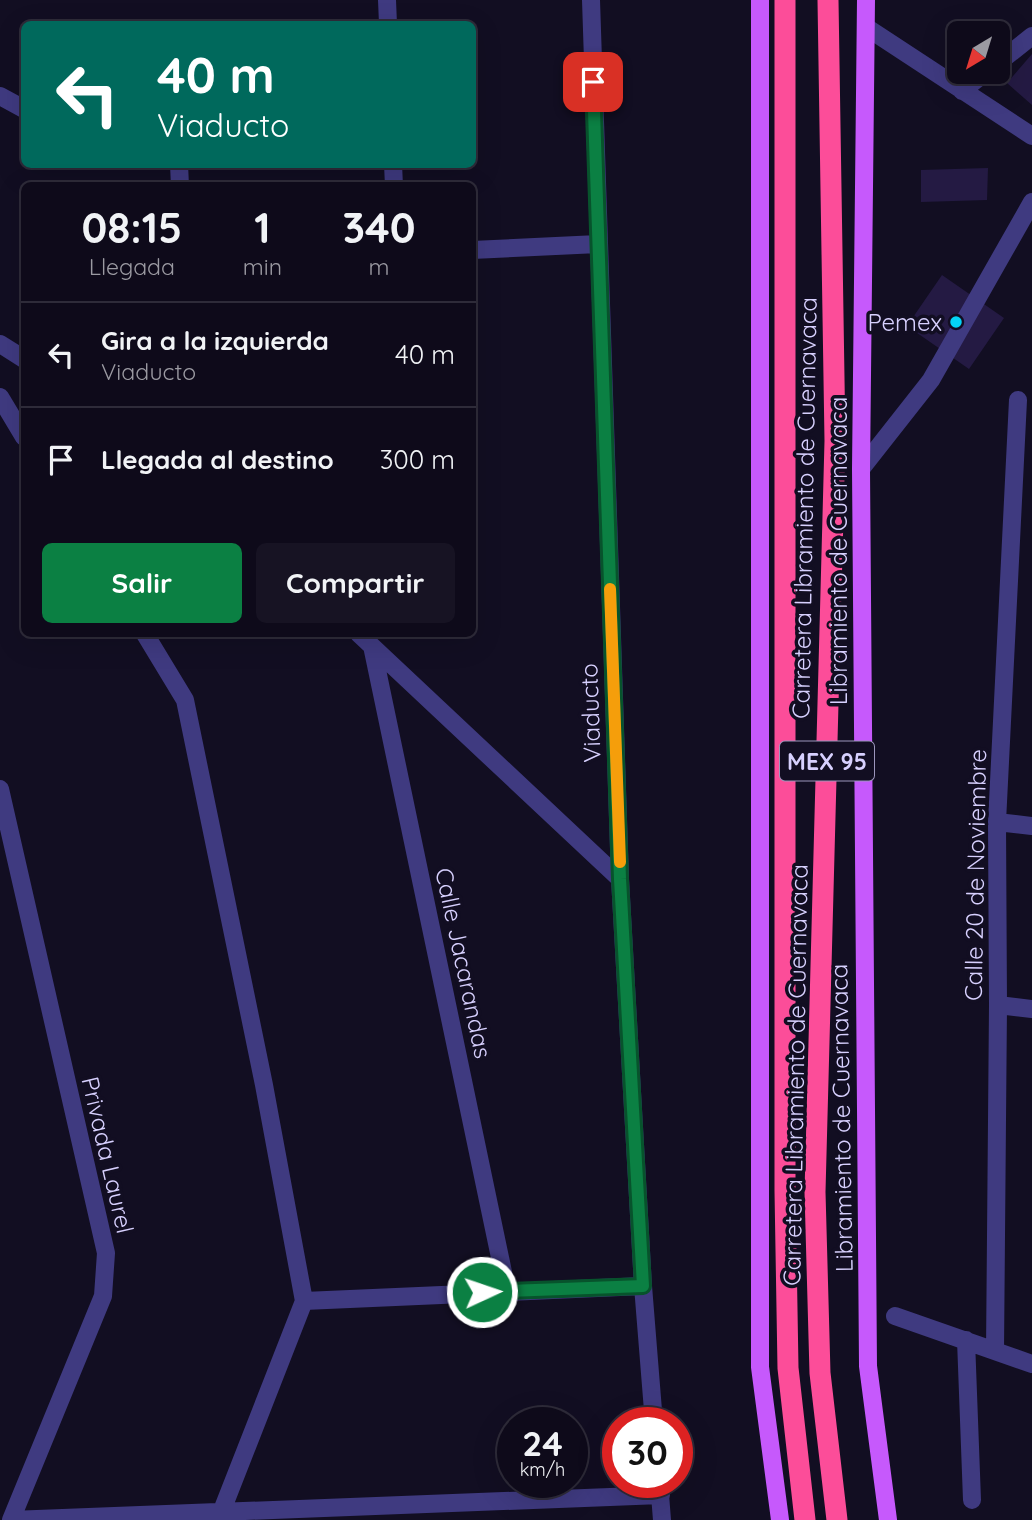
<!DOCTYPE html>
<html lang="es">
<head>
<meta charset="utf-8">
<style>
	:root { --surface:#0e0a1a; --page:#171323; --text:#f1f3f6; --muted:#9b9aa2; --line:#2e2b39; --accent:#0b8043 }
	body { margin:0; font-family:Quicksand,sans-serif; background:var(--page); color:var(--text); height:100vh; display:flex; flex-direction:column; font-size:26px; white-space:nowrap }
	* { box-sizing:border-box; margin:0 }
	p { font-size:23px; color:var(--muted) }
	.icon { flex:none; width:38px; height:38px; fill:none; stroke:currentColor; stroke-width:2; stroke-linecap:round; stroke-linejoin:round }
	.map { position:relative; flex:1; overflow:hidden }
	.side { position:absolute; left:21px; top:182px; width:455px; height:455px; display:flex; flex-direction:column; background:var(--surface); border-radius:10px; box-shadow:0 7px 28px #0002,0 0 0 2px var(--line) }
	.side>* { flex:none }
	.top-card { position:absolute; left:21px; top:21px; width:455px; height:147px; border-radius:10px; box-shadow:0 7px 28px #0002,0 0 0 2px var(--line); background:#00695c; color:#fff; overflow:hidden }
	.needle { width:46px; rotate:218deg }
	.fabs { position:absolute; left:947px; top:21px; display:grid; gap:14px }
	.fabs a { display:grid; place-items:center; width:63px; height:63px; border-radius:10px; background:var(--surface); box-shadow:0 7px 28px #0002,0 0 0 2px var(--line); font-size:35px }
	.speed { position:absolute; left:497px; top:1407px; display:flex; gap:14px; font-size:35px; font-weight:700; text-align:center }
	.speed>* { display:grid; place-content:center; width:91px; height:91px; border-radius:50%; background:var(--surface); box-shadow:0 7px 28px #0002,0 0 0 2px var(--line); line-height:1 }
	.speed small { font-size:18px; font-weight:400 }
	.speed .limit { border:10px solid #d22; background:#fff; color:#111 }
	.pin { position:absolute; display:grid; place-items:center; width:60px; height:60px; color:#fff; margin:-30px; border-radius:14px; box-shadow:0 4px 10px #0006 }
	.me { position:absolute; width:77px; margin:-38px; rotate:87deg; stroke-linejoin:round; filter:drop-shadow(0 0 5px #0008) }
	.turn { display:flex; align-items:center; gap:24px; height:147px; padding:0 21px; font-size:32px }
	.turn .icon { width:91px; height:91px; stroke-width:2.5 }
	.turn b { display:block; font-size:49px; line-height:60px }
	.eta { display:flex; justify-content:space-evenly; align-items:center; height:119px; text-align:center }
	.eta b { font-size:42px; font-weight:700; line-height:49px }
	.primary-button { display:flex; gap:14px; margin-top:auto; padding:14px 21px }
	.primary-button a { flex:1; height:80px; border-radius:10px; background:var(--accent); color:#fff; font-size:28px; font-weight:700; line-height:80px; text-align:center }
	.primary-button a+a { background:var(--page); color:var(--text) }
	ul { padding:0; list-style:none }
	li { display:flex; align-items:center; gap:21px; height:105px; padding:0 21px; border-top:2px solid var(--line) }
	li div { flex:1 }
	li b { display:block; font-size:26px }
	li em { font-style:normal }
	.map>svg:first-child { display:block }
	.building { fill:#241a43 }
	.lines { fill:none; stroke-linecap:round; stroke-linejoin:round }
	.minor { stroke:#3f3a80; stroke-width:18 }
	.major { stroke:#c659fc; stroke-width:18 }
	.highway { stroke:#fc4d99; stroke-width:21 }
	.route-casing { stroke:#07532c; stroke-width:18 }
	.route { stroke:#0b8043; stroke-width:12 }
	.slow { stroke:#f59e0b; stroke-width:12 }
	.poi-dot { fill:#04d4f6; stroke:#120e22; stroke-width:2.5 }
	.labels { text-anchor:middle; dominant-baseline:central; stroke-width:7; stroke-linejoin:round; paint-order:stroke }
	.shield { fill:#120e22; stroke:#9c96bc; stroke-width:2 }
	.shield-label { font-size:23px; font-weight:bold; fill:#d7d0fe }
	.poi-label { font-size:24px; fill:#d7d0fe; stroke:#120e22; text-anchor:end }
	.street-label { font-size:24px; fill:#d7d0fe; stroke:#120e22 }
</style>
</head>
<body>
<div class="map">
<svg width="1032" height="1520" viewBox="0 0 1032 1520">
	<rect width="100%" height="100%" fill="#120e22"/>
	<path class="building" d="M 1032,54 L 1032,105 L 1007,83 Z
		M 988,168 L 987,200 L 921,202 L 921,170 Z
		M 942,275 L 1004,318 L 969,369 L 907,326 Z"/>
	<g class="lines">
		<path class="minor" d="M 387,0 L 388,24
			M 591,0 L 620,879 L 643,1286 L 654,1423
			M 866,27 L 1032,136
			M 998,63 L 1032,36
			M 962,91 L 986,72
			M 0,96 L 24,109
			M 179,164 L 180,186
			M 393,164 L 394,186
			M 472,250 L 598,244
			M 0,344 L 24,359
			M 0,397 L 24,437
			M 861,469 L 931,380 L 1032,202
			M 145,634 L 185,700 L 264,1085 L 304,1301 L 221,1513
			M 359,634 L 620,879
			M 372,646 L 507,1291
			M 0,789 L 106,1253 L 103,1296 L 11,1520
			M 997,822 L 1032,826
			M 998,1005 L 1032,1009
			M 304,1301 L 643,1286
			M 895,1316 L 1032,1364
			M 966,1340 L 972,1500
			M 995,1351 L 998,1005 L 997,822 L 1018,400
			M 659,1482 L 662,1520
			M 11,1520 L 661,1495"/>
		<path class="major" d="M 760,0 L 760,1367 L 780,1520
			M 866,0 L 861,469 L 868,1366 L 888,1520"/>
		<path class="highway" d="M 785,0 L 785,1191 L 788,1368 L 805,1520
			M 828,0 L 835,441 L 815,1192 L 820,1373 L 837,1520"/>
	</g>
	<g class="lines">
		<g class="route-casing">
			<path id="route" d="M 482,1292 L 643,1286 L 620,879 L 593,82"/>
		</g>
		<use href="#route" class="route"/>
		<path class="slow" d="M 610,589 L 620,862"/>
	</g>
	<circle class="poi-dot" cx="956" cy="322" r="7"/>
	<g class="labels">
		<rect class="shield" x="780" y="741.5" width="94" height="39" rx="5"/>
		<g class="shield-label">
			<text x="827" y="761">MEX 95</text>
		</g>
		<g class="poi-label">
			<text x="942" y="322">Pemex</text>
		</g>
		<g class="street-label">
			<text transform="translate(804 508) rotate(-89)">Carretera Libramiento de Cuernavaca</text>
			<text transform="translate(838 551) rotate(-90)">Libramiento de Cuernavaca</text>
			<text transform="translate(590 713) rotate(-92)">Viaducto</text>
			<text transform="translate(975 875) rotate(-89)">Calle 20 de Noviembre</text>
			<text transform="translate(464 963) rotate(78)">Calle Jacarandas</text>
			<text transform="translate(795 1075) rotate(-89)">Carretera Libramiento de Cuernavaca</text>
			<text transform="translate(841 1118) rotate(-91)">Libramiento de Cuernavaca</text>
			<text transform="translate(108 1155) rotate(77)">Privada Laurel</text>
		</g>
	</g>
</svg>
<div class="fabs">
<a><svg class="needle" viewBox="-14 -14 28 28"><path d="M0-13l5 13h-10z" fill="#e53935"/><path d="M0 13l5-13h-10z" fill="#9b9aa2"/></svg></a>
</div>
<div class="speed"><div>24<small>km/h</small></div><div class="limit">30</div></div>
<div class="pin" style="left:593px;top:82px;background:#d93025"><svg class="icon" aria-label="arrive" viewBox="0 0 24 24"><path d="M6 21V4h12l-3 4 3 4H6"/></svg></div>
<svg class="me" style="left:482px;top:1292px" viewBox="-20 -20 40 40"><circle r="17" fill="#0b8043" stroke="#fff" stroke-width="3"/><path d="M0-11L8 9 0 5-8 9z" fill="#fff"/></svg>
<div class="top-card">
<div class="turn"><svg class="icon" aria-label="left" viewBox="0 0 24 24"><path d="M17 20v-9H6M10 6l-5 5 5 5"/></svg><div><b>40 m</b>Viaducto</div></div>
</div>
<section class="side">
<div class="eta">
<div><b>08:15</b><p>Llegada</p></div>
<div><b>1</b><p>min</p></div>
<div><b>340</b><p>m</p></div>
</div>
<ul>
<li><svg class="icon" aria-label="left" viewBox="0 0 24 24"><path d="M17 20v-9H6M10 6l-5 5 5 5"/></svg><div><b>Gira a la izquierda</b><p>Viaducto</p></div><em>40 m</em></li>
<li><svg class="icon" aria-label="arrive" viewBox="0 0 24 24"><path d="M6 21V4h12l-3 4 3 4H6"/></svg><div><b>Llegada al destino</b></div><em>300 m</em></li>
</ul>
<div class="primary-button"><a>Salir</a><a>Compartir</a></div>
</section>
</div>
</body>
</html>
